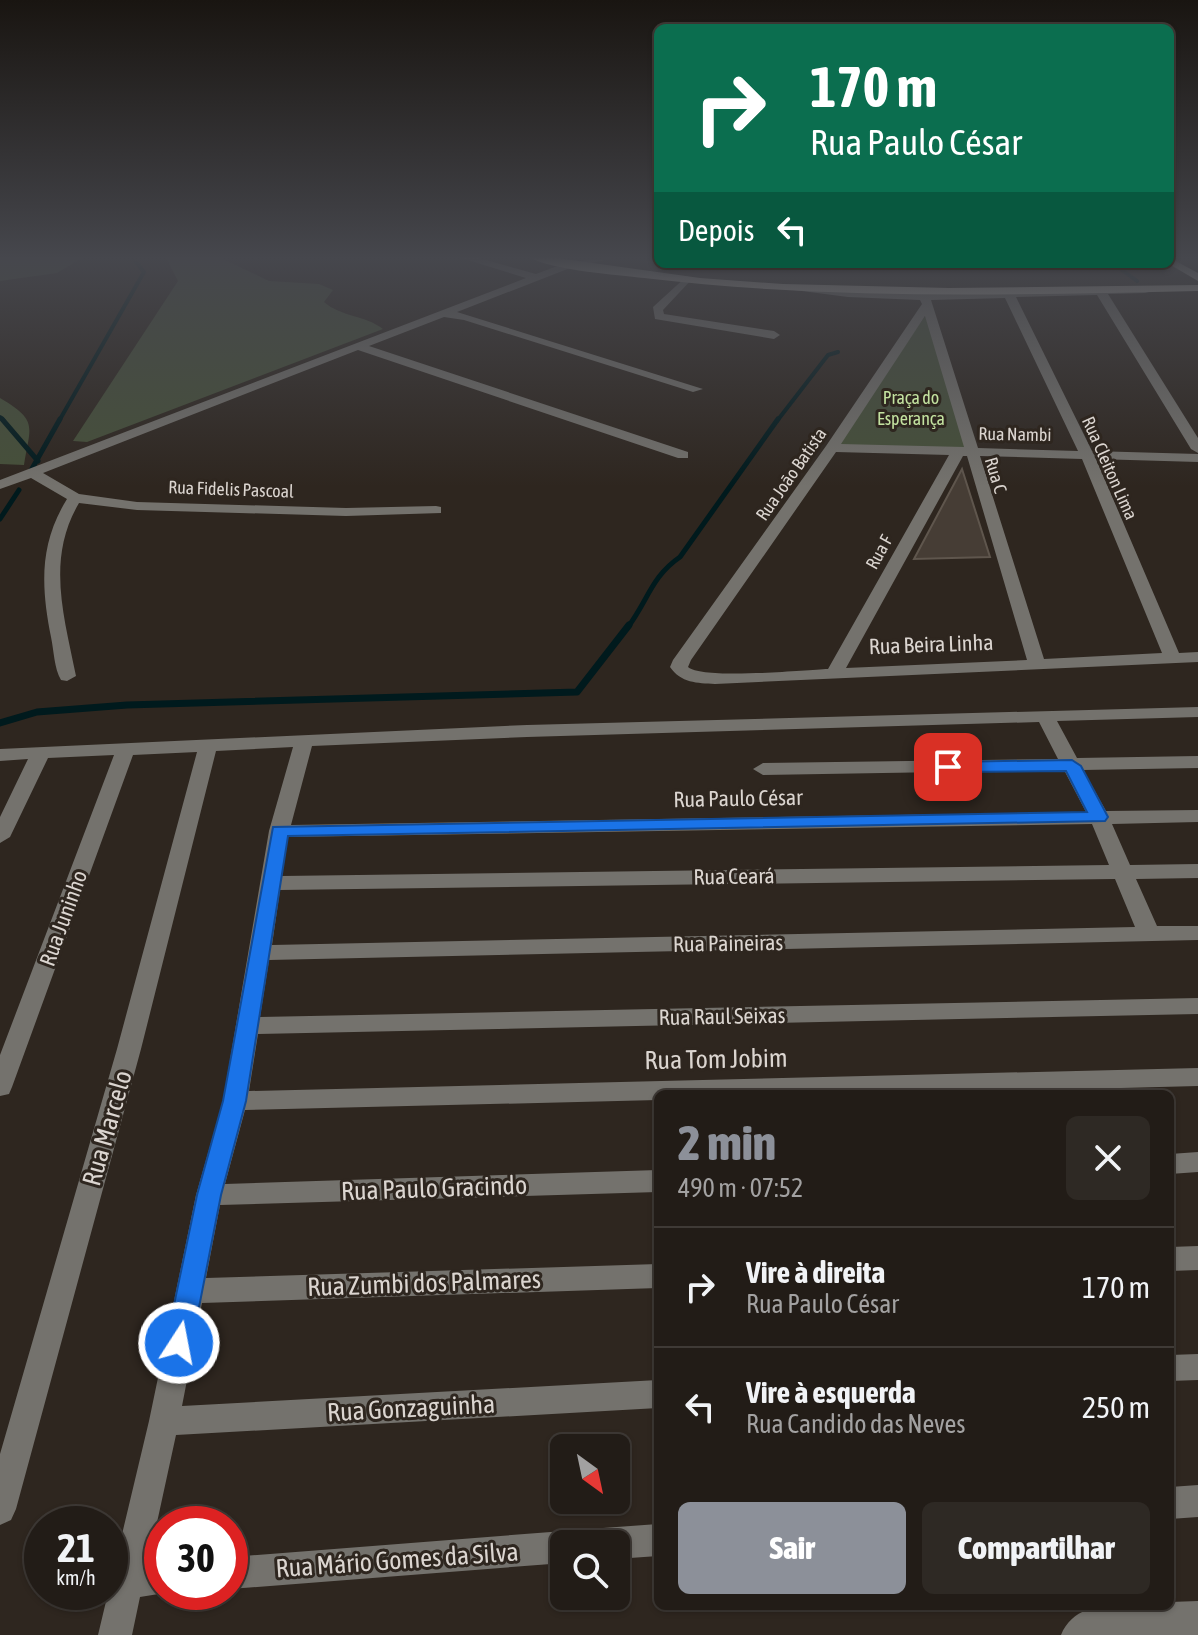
<!DOCTYPE html>
<html lang="pt">
<head>
<meta charset="utf-8">
<style>
	:root { --surface:#221c17; --page:#2e2924; --text:#f1f3f6; --muted:#a2a1a1; --line:#3f3a36; --accent:#8c9099 }
	body { margin:0; font-family:"Asap Condensed",sans-serif; background:var(--page); color:var(--text); height:100vh; display:flex; flex-direction:column; font-size:30px; white-space:nowrap }
	* { box-sizing:border-box; margin:0 }
	p { font-size:26px; color:var(--muted) }
	.icon { flex:none; width:44px; height:44px; fill:none; stroke:currentColor; stroke-width:2; stroke-linecap:round; stroke-linejoin:round }
	.map { position:relative; flex:1; overflow:hidden }
	.drawer { position:absolute; left:654px; top:1090px; width:520px; height:520px; display:flex; flex-direction:column; background:var(--surface); border-radius:12px; box-shadow:0 2px 6px #0004,0 0 0 2px var(--line) }
	.drawer>* { flex:none }
	.guide { position:absolute; left:654px; top:24px; width:520px; height:244px; border-radius:12px; box-shadow:0 2px 6px #0004,0 0 0 2px var(--line); background:#0b6e4f; color:#fff; overflow:hidden }
	.needle { width:52px; rotate:147deg }
	.tools { position:absolute; left:550px; top:1434px; display:grid; gap:16px }
	.tools a { display:grid; place-items:center; width:80px; height:80px; border-radius:12px; background:var(--surface); box-shadow:0 2px 6px #0004,0 0 0 2px var(--line); font-size:40px }
	.speed { position:absolute; left:24px; top:1506px; display:flex; gap:16px; font-size:40px; font-weight:700; text-align:center }
	.speed>* { display:grid; place-content:center; width:104px; height:104px; border-radius:50%; background:var(--surface); box-shadow:0 2px 6px #0004,0 0 0 2px var(--line); line-height:1 }
	.speed small { font-size:20px; font-weight:400 }
	.speed .limit { border:12px solid #d22; background:#fff; color:#111 }
	.pin { position:absolute; display:grid; place-items:center; width:68px; height:68px; color:#fff; margin:-34px; border-radius:16px; box-shadow:0 4px 12px #0006 }
	.me { position:absolute; width:88px; margin:-44px; rotate:11deg; stroke-linejoin:round; filter:drop-shadow(0 0 6px #0008) }
	.turn { display:flex; align-items:center; gap:28px; height:168px; padding:0 24px; font-size:36px }
	.turn .icon { width:104px; height:104px; stroke-width:2.5 }
	.turn b { display:block; font-size:56px; line-height:68px }
	.then { display:flex; align-items:center; height:76px; padding:0 24px; background:#0003; gap:16px; font-size:30px }
	.round { display:grid; place-items:center; flex:none; width:84px; height:84px; border-radius:12px; background:var(--page) }
	.overview { display:flex; align-items:center; justify-content:space-between; height:136px; padding:0 24px }
	h1 { font-size:48px; font-weight:800; line-height:60px; color:var(--accent) }
	.primary-button { display:flex; gap:16px; margin-top:auto; padding:16px 24px }
	.primary-button a { flex:1; height:92px; border-radius:12px; background:var(--accent); color:#fff; font-size:32px; font-weight:800; line-height:92px; text-align:center }
	.primary-button a+a { background:var(--page); color:var(--text) }
	ul { padding:0; list-style:none }
	li { display:flex; align-items:center; gap:24px; height:120px; padding:0 24px; border-top:2px solid var(--line) }
	li div { flex:1 }
	li b { display:block; font-size:30px }
	li em { font-style:normal }
	.map>svg:first-child { display:block }
	.green { fill:#465039 }
	.lines { fill:none; stroke-linecap:round; stroke-linejoin:round }
	.stream-far2 { stroke:#001a1d; stroke-width:4 }
	.stream-far1 { stroke:#001a1d; stroke-width:5 }
	.stream { stroke:#001a1d; stroke-width:7 }
	.building { fill:#463d35; stroke:#5f564d; stroke-width:2 }
	.minor { fill:#74726d; fill-rule:evenodd }
	.major { fill:#c2beb3; fill-rule:evenodd }
	.route { fill:#1a73e8; stroke:#114b97; stroke-width:2 }
	.labels { text-anchor:middle; dominant-baseline:central; stroke-width:6; stroke-linejoin:round; paint-order:stroke }
	.far-park-label { font-size:18px; fill:#c3e2a0; stroke:#2e261f }
	.far-street-label { font-size:18px; fill:#dbd5d0; stroke:#2e261f }
	.street-label { font-size:22px; fill:#dbd5d0; stroke:#2e261f }
	.near-street-label { font-size:26px; fill:#dbd5d0; stroke:#2e261f }
</style>
</head>
<body>
<div class="map">
<svg width="1198" height="1635" viewBox="0 0 1198 1635">
	<rect width="100%" height="100%" fill="#2e261f"/>
	<path class="green" d="M 0,258 L 82,258 L 57,273 L 0,281 Z
		M 166,258 L 221,258 L 269,281 L 319,284 L 333,290 L 324,302 C 341,317 365,315 383,329 L 87,442 L 73,441 L 178,281 Z
		M 928,312 L 966,450 L 833,447 Z
		M 0,398 C 39,421 30,426 24,465 L 0,464 Z"/>
	<g class="lines">
		<path class="stream-far2" d="M 1114,264 L 1137,281
			M 0,417 L 4,421
			M 59,421 L 144,272 L 133,258
			M 777,421 L 828,355 L 838,352"/>
		<path class="stream-far1" d="M 2,419 L 38,461
			M 29,474 L 60,419
			M 0,519 L 19,490
			M 628,627 C 648,600 652,576 680,557 L 778,419"/>
		<path class="stream" d="M 0,723 L 37,712 L 127,705 L 577,692 L 629,625"/>
	</g>
	<path class="building" d="M 962,469 L 990,557 L 914,559 Z"/>
	<g class="lines">
		<path class="minor" d="M 461,258 L 479,258 L 536,274 L 568,262 L 613,258 L 570,268 L 457,312 L 703,389 L 693,392 L 464,320 L 444,317 L 369,346 L 688,452 L 688,458 L 678,458 L 358,350 L 43,473 L 79,494 L 137,502 L 346,508 L 436,506 L 441,507 L 441,513 L 346,516 L 137,510 L 79,503 C 46,559 64,616 76,676 L 67,681 L 61,680 C 54,668 54,651 51,637 C 41,587 39,544 67,499 L 31,478 L 0,489 L 0,480 L 526,278 Z
			M 687,276 L 692,279 L 663,310 L 664,314 L 774,331 L 780,335 L 774,339 L 655,319 L 653,307 Z
			M 798,285 L 848,291 L 925,294 L 1149,288 L 1149,292 L 1145,293 L 1108,294 L 1198,438 L 1198,453 L 1191,449 L 1097,295 L 1016,297 L 1092,451 L 1198,454 L 1198,462 L 1096,459 L 1179,653 L 1198,652 L 1198,662 L 715,684 C 697,683 681,683 670,667 L 673,660 L 826,446 L 922,304 L 920,300 L 848,297 L 794,290 L 793,288 ZM 1005,298 L 1078,451 L 978,448 L 931,300 ZM 925,316 L 964,447 L 841,444 ZM 836,452 L 949,455 L 828,669 C 802,670 704,680 688,667 L 691,660 ZM 963,456 L 967,456 L 1027,660 L 846,668 ZM 980,456 L 1082,459 L 1162,653 L 1044,659 Z
			M 1198,707 L 1198,717 L 1057,721 L 1077,758 L 1198,756 L 1198,768 L 1083,770 L 1106,811 L 1198,810 L 1198,822 L 1112,824 L 1130,865 L 1198,864 L 1198,878 L 1136,879 L 1157,926 L 1198,926 L 1198,940 L 269,960 L 260,1017 L 1198,998 L 1198,1014 L 258,1034 L 249,1091 L 1198,1068 L 1198,1086 L 890,1094 L 658,1094 L 658,1100 L 245,1110 L 225,1184 L 658,1170 L 658,1192 L 220,1205 L 206,1278 L 658,1264 L 658,1288 L 202,1303 L 182,1406 L 658,1380 L 658,1408 L 176,1435 L 148,1564 L 162,1562 L 162,1592 L 171,1592 L 140,1597 L 132,1635 L 98,1635 L 149,1421 L 196,1195 L 223,1101 L 269,831 L 293,747 L 216,751 L 141,1049 L 16,1509 L 11,1520 L 0,1525 L 0,1454 L 117,1049 L 197,752 L 133,755 L 12,1087 L 9,1094 L 0,1096 L 0,1055 L 114,755 L 48,758 L 10,837 L 0,843 L 0,817 L 28,759 L 0,761 L 0,749 L 527,725 ZM 1039,722 L 1058,759 L 763,763 L 753,769 L 763,775 L 1064,770 L 1086,812 L 291,825 L 312,746 L 527,737 ZM 1092,824 L 1109,865 L 282,876 L 288,837 ZM 1115,879 L 1135,927 L 272,945 L 280,890 Z
			M 1198,1152 L 1198,1172 L 1170,1174 L 1170,1154 Z
			M 1198,1246 L 1198,1270 L 1170,1271 L 1170,1247 Z
			M 1198,1354 L 1198,1380 L 1170,1381 L 1170,1355 Z
			M 1198,1485 L 1198,1517 L 1170,1519 L 1170,1487 Z
			M 658,1524 L 658,1556 L 616,1559 L 616,1544 L 587,1544 L 592,1533 L 603,1528 Z
			M 564,1531 L 576,1535 L 579,1544 L 564,1544 L 564,1563 L 230,1589 L 230,1557 Z
			M 1198,1601 L 1198,1635 L 1061,1635 C 1078,1594 1134,1606 1170,1606 L 1170,1602 Z"/>
		<path class="major" d="M 531,258 L 557,258 L 700,278 L 783,284 L 949,288 L 1198,285 L 1198,291 C 1013,295 828,300 644,278 C 618,275 552,270 531,258 Z
			M 1170,258 L 1198,273 L 1198,281 L 1169,264 Z"/>
	</g>
	<linearGradient id="sky" x2="0" y2="1"><stop stop-color="#191511"/><stop offset="0.53" stop-color="#46474d"/><stop offset="1" stop-color="#46474d" stop-opacity="0"/></linearGradient>
	<rect width="1198" height="487" fill="url(#sky)"/>
	<path class="route" d="M 1072,760 L 1081,766 L 1108,817 L 1105,821 L 288,836 L 246,1101 L 221,1195 L 192,1343 L 188,1351 L 179,1355 L 170,1351 L 166,1343 L 197,1195 L 223,1101 L 273,827 L 1087,812 L 1066,771 L 948,772 L 939,767 L 948,762 Z"/>
	<g class="labels">
		<g class="far-park-label">
			<text x="911" y="397">Praça do<tspan x="911" dy="21">Esperança</tspan></text>
		</g>
		<g class="far-street-label">
			<text transform="translate(1015 434) rotate(1)">Rua Nambi</text>
			<text transform="translate(1110 468) rotate(66)">Rua Cleiton Lima</text>
			<text transform="translate(791 474) rotate(-55)">Rua Joāo Batista</text>
			<text transform="translate(996 475) rotate(73)">Rua C</text>
			<text transform="translate(231 489) rotate(2)">Rua Fidelis Pascoal</text>
			<text transform="translate(879 552) rotate(-61)">Rua F</text>
		</g>
		<g class="street-label">
			<text transform="translate(931 644) rotate(-2)">Rua Beira Linha</text>
			<text transform="translate(738 798) rotate(-1)">Rua Paulo César</text>
			<text transform="translate(734 876) rotate(-1)">Rua Ceará</text>
			<text transform="translate(63 918) rotate(-70)">Rua Juninho</text>
			<text transform="translate(728 943) rotate(-1)">Rua Paineiras</text>
			<text transform="translate(722 1016) rotate(-1)">Rua Raul Seixas</text>
		</g>
		<g class="near-street-label">
			<text transform="translate(716 1059) rotate(-1)">Rua Tom Jobim</text>
			<text transform="translate(107 1128) rotate(-74)">Rua Marcelo</text>
			<text transform="translate(434 1188) rotate(-2)">Rua Paulo Gracindo</text>
			<text transform="translate(424 1283) rotate(-2)">Rua Zumbi dos Palmares</text>
			<text transform="translate(411 1408) rotate(-3)">Rua Gonzaguinha</text>
			<text transform="translate(397 1560) rotate(-4)">Rua Mário Gomes da Silva</text>
		</g>
	</g>
</svg>
<div class="tools">
<a><svg class="needle" viewBox="-14 -14 28 28"><path d="M0-13l5 13h-10z" fill="#e53935"/><path d="M0 13l5-13h-10z" fill="#a2a1a1"/></svg></a>
<a><svg class="icon" aria-label="search" viewBox="0 0 24 24"><circle cx="10" cy="10" r="6"/><path d="M15 15l6 6"/></svg></a>
</div>
<div class="speed"><div>21<small>km/h</small></div><div class="limit">30</div></div>
<div class="pin" style="left:948px;top:767px;background:#d93025"><svg class="icon" aria-label="arrive" viewBox="0 0 24 24"><path d="M6 21V4h12l-3 4 3 4H6"/></svg></div>
<svg class="me" style="left:179px;top:1343px" viewBox="-20 -20 40 40"><circle r="17" fill="#1a73e8" stroke="#fff" stroke-width="3"/><path d="M0-11L8 9 0 5-8 9z" fill="#fff"/></svg>
<div class="guide">
<div class="turn"><svg class="icon" aria-label="right" viewBox="0 0 24 24"><path d="M7 20v-9h11M14 6l5 5-5 5"/></svg><div><b>170 m</b>Rua Paulo César</div></div>
<div class="then">Depois<svg class="icon" aria-label="left" viewBox="0 0 24 24"><path d="M17 20v-9H6M10 6l-5 5 5 5"/></svg></div>
</div>
<section class="drawer">
<div class="overview"><div><h1>2 min</h1><p>490 m · 07:52</p></div><a class="round"><svg class="icon" aria-label="close" viewBox="0 0 24 24"><path d="M6 6l12 12M18 6L6 18"/></svg></a></div>
<ul>
<li><svg class="icon" aria-label="right" viewBox="0 0 24 24"><path d="M7 20v-9h11M14 6l5 5-5 5"/></svg><div><b>Vire à direita</b><p>Rua Paulo César</p></div><em>170 m</em></li>
<li><svg class="icon" aria-label="left" viewBox="0 0 24 24"><path d="M17 20v-9H6M10 6l-5 5 5 5"/></svg><div><b>Vire à esquerda</b><p>Rua Candido das Neves</p></div><em>250 m</em></li>
</ul>
<div class="primary-button"><a>Sair</a><a>Compartilhar</a></div>
</section>
</div>
</body>
</html>
